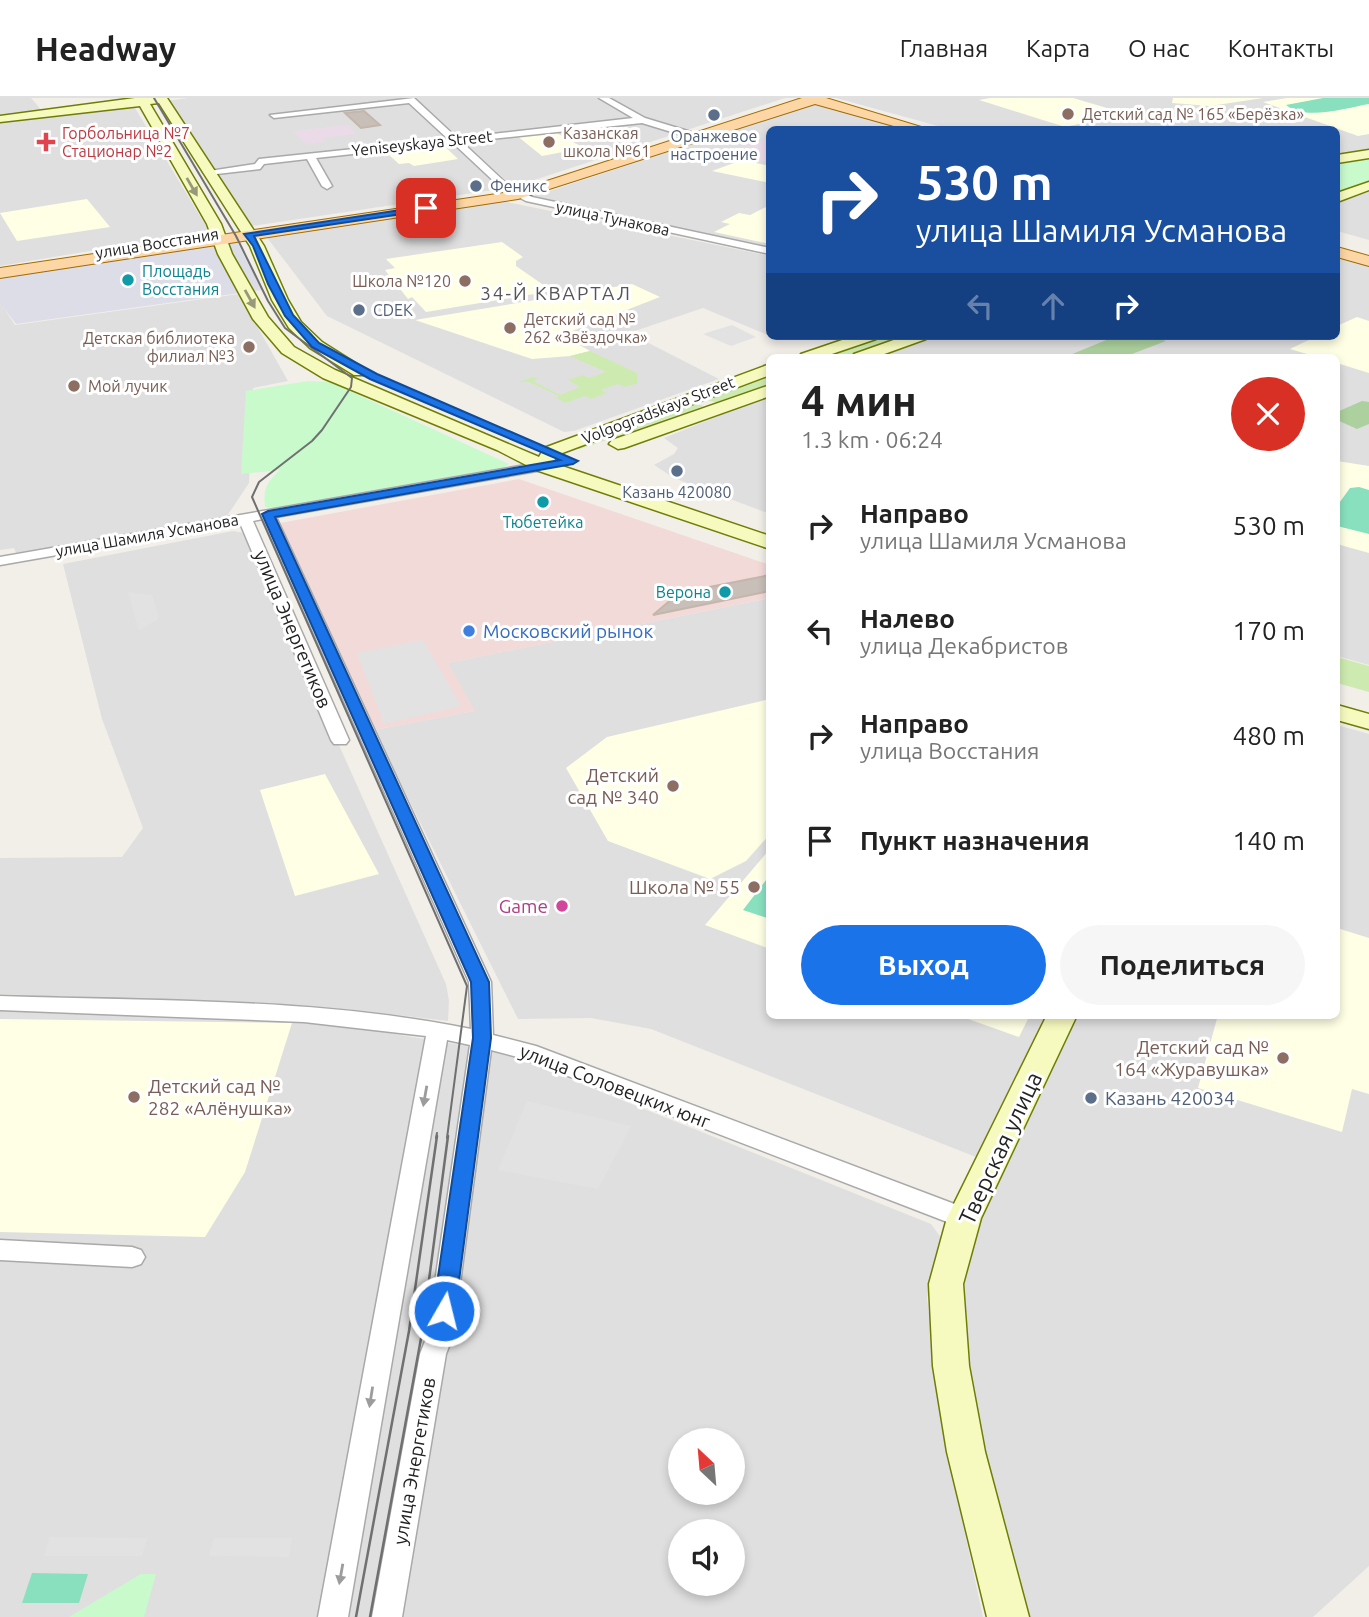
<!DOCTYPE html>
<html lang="ru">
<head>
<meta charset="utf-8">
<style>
	:root { --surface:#fff; --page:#f6f6f6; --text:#222; --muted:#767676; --line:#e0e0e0; --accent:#1a73e8 }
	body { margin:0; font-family:Ubuntu,sans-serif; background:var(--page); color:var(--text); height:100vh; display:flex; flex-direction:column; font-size:26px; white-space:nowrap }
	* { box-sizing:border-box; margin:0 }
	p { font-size:23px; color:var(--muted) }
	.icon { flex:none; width:38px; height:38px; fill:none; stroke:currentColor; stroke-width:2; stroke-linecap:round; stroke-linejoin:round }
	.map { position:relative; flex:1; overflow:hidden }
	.side { position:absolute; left:766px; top:256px; width:574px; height:665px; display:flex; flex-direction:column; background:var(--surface); border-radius:10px; box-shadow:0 4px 10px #0003 }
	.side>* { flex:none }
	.banner { position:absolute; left:766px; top:28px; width:574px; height:214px; border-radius:10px; box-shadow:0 4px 10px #0003; background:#1a4fa0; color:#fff; overflow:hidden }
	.needle { width:46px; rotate:334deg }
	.fabs { position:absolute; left:668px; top:1330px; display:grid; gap:14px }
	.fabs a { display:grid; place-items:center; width:77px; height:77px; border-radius:50%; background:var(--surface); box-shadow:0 4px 10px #0003; font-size:35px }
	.pin { position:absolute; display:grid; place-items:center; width:60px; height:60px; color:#fff; margin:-30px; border-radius:14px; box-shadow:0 4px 10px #0006 }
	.me { position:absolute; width:77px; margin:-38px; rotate:8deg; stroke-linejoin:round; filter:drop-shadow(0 0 5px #0008) }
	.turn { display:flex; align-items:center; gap:24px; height:147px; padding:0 35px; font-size:32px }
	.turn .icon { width:91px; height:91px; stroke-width:2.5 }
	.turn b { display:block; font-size:49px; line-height:60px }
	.lanes { display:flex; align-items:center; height:66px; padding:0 35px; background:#0003; justify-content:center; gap:35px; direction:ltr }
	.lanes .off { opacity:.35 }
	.round { display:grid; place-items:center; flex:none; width:74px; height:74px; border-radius:37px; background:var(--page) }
	.overview { display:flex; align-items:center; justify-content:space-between; height:119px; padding:0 35px }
	h1 { font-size:42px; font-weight:600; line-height:52px }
	.action { display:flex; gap:14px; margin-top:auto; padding:14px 35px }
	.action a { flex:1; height:80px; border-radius:42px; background:var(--accent); color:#fff; font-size:28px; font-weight:600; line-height:80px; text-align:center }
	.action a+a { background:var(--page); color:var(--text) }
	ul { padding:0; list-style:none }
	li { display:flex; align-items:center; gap:21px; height:105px; padding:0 35px }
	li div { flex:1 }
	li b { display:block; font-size:26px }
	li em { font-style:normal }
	header { display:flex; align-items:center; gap:42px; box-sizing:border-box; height:98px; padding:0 35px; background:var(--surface); border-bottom:2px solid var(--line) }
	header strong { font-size:33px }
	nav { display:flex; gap:38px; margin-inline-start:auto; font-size:24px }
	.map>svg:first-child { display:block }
	.residential { fill:#e0dfdf; fill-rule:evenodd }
	.commercial { fill:#f2dad9 }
	.industrial { fill:#ebdbe8 }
	.education { fill:#ffffe5 }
	.grass { fill:#cdebb0 }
	.forest { fill:#add19e }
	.park { fill:#c8facc }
	.pitch { fill:#88e0be }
	.parking { fill:#e2e2e2 }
	.plaza { fill:#dddde8 }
	.building { fill:#c7bfb8; stroke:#c4b6ab; stroke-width:2 }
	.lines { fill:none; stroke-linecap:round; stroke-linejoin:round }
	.street-casing { stroke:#a9a9a9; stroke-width:3 }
	.secondary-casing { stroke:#707d05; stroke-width:3 }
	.primary-casing { stroke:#a06b00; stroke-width:2 }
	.street { fill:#fff; fill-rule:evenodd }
	.secondary { fill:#f7fabf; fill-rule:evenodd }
	.primary { fill:#fcd6a4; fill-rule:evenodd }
	.tram-far1 { stroke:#707070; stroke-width:2 }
	.tram { stroke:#707070; stroke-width:2.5 }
	.oneway { fill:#979978 }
	.oneway2 { fill:#9c9c9c }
	.route { fill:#1a73e8; stroke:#114b97; stroke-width:2 }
	.education-dot { fill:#8d6e63; stroke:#fff; stroke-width:2.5 }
	.service-dot { fill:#5c6f8a; stroke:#fff; stroke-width:2.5 }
	.health-dot { fill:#e0444e; stroke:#fff; stroke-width:2.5 }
	.culture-dot { fill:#0f9aa8; stroke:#fff; stroke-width:2.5 }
	.shop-dot { fill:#3f7fe0; stroke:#fff; stroke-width:2.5 }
	.hotel-dot { fill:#d1479c; stroke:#fff; stroke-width:2.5 }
	.labels { text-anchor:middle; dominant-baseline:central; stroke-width:6; stroke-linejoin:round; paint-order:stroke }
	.far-education-label { font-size:16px; fill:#785e54; stroke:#fff; text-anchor:start }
	.far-health-label { font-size:16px; fill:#be3a42; stroke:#fff; text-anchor:start }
	.far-service-label { font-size:16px; fill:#4e5e75; stroke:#fff }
	.far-street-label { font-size:16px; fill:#222; stroke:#fff }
	.far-culture-label { font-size:16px; fill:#0d838f; stroke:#fff; text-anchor:start }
	.far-quarter-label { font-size:19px; letter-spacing:2px; fill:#555; stroke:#fff }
	.street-label { font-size:19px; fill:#222; stroke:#fff }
	.shop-label { font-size:19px; fill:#366cbe; stroke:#fff; text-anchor:start }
	.education-label { font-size:19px; fill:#785e54; stroke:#fff; text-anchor:end }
	.hotel-label { font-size:19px; fill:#b23c85; stroke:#fff; text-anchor:end }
	.service-label { font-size:19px; fill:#4e5e75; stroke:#fff; text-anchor:start }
	.near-street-label { font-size:23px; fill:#222; stroke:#fff }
</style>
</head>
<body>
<header>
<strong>Headway</strong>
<nav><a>Главная</a><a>Карта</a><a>О нас</a><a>Контакты</a></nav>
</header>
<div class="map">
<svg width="1369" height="1519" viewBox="0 0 1369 1519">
	<rect width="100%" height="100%" fill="#f2efe9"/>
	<path class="residential" d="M 0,0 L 31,0 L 43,14 L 0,19 Z
		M 188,0 L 404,0 L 500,91 L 245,129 L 166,3 Z
		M 415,0 L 785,0 L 513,89 Z
		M 836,0 L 1369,0 L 1369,53 L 1337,58 L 1337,32 L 949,31 Z
		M 817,5 L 917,31 L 770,32 L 770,150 L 534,98 Z
		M 115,8 L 135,10 L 209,133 L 0,168 L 0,22 Z
		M 1369,91 L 1369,142 L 1337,133 L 1337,102 Z
		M 502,103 L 770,158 L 770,238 L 703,210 L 629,235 L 719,281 L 574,333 L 564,334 L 327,218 L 265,137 Z
		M 1337,156 L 1369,166 L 1369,567 L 1337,558 L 1337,259 L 879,259 L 939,238 L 1337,238 Z
		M 239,196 L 288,283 L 253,290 L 249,385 L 227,418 L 16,455 L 14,450 L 0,452 L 0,204 L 15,227 Z
		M 770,297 L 770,416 L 674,380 L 654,367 L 674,356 L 678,350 L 664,340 Z
		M 233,433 L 244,435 L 446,886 L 449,903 L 448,923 L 356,912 L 0,896 L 0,760 L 122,759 L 143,730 L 102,621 L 63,466 Z
		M 770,500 L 770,917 L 1045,917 L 976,1059 L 651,931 L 591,920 L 518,921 L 374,632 L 474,613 L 447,565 Z
		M 1337,627 L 1369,636 L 1369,1468 L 1313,1519 L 1026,1519 L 975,1334 L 959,1218 L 970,1141 L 1077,917 L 1337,917 Z
		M 0,910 L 323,924 L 502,954 L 931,1126 L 942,1141 L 927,1200 L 944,1338 L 983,1519 L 0,1519 ZM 681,1342 L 733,1342 L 733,1395 L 681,1395 ZM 681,1433 L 733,1433 L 733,1486 L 681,1486 Z"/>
	<path class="commercial" d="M 519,381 L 770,467 L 770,500 L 448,565 L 475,613 L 374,632 L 280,425 Z"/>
	<path class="industrial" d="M 348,27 L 356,36 L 322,40 L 325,44 L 306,46 L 294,33 Z
		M 770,40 L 770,65 L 729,54 Z"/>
	<path class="education" d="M 990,0 L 1073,0 L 1117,13 L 1111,19 L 1065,29 L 979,2 Z
		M 1173,0 L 1263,0 L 1210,8 L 1172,5 Z
		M 1287,0 L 1369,0 L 1369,36 L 1358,38 L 1263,4 Z
		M 553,33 L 584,50 L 542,58 L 516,37 Z
		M 440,44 L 458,61 L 414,68 L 409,65 L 399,66 L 388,56 L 406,54 L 402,49 Z
		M 742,62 L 770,68 L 770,85 L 712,73 Z
		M 87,101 L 110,129 L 17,143 L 0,115 Z
		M 770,107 L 770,146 L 714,134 L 730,126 L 721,124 L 739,115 L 750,117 Z
		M 502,144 L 523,159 L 516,163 L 516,168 L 552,193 L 426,214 L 412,199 L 408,201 L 385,172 L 395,170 L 386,161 Z
		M 632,186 L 660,199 L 562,237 L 590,253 L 570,258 L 532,261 L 415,222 Z
		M 1357,219 L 1369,223 L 1369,275 L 1337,265 L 1337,259 L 1317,259 L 1290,251 L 1317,238 L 1337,238 L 1337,228 Z
		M 1337,363 L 1369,368 L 1369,455 L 1337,446 Z
		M 770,601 L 770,736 L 746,763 L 710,781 L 608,743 L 566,670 L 607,639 Z
		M 325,676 L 379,776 L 295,798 L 260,692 Z
		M 770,751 L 770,851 L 705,827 Z
		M 1337,830 L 1369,840 L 1369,996 L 1352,991 L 1342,1034 L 1198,990 L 1218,917 L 1337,917 Z
		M 957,917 L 1030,917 L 1019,939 Z
		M 0,921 L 292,925 L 245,1074 L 205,1139 L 0,1134 Z"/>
	<path class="grass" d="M 880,238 L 910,238 L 849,259 L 818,259 Z
		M 590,253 L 637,275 L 638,285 L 626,289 L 618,286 L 601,292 L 607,295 L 591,301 L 584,298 L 566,305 L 556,300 L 559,298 L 529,284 L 519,284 L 532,279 L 538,280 L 533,283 L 560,297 L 580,289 L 568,282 L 583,277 L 589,280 L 606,274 L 570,258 Z
		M 770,275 L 770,286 L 718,305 L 703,301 Z
		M 692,305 L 704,308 L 592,347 L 579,351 L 570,349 Z
		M 1337,559 L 1369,568 L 1369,594 L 1337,585 Z"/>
	<path class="forest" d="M 1116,238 L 1150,238 L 1166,243 L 1124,259 L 1065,259 Z
		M 1362,303 L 1369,304 L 1369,326 L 1357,331 L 1337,322 L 1337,314 Z"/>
	<path class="park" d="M 1369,58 L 1369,84 L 1337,96 L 1337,63 Z
		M 308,283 L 330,284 L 509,366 L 502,371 L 275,410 L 265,409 C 263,390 267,384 280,372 L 241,376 L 246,293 Z
		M 141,1476 L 156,1476 L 144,1519 L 69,1519 Z"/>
	<path class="pitch" d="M 1323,0 L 1369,0 L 1369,6 C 1346,10 1305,23 1286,7 Z
		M 1359,389 L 1369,392 L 1369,436 L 1337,428 L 1337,408 L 1350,390 Z
		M 770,777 L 770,821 L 743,812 Z
		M 32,1475 L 88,1476 L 79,1505 L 22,1505 Z"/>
	<path class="parking" d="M 732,227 L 756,239 L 731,248 L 703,236 Z
		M 128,494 L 152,497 L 159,520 L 139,533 Z
		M 423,542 L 461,608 L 384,626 L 357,555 Z
		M 527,1003 L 631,1028 L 598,1091 L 498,1072 Z
		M 50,1439 L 147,1440 L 142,1458 L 44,1458 Z
		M 214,1440 L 292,1440 L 289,1459 L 209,1458 Z"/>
	<path class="plaza" d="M 233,136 L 262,192 L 16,226 L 0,205 L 0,172 Z"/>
	<path class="building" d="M 364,13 L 380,27 L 361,30 L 345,15 Z
		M 770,477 L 770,493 L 653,517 L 679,495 Z"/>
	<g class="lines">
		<g class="street-casing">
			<path id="street" d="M 414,0 L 457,40 L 633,20 L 599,0 L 609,0 L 645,20 L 691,34 L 688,39 L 642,25 L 462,44 L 507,86 L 532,99 L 770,150 L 770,156 L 526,103 L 501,90 L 453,45 L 316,60 L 332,88 L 327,91 L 322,88 L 307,61 L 264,66 L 260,71 L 208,77 L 203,74 L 255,66 L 259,61 L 448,41 L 409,5 L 274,20 L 270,17 Z
				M 543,364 L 548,365 L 548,371 L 276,419 L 491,884 L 493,937 L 536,948 L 973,1113 L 976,1120 L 973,1127 L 964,1130 L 955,1127 L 521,960 L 491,952 L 453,1238 L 446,1256 L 402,1519 L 372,1519 L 420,1256 L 427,1238 L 470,947 L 447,942 L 348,1519 L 318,1519 L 426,938 L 304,924 L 0,912 L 0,898 C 157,903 318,900 471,931 L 469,884 L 263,421 L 253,423 L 349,642 L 346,646 L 334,646 L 331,642 L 240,425 L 0,467 L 0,459 Z
				M 0,1142 L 132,1149 L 141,1152 L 145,1159 L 141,1166 L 132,1169 L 0,1162 Z"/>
		</g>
		<g class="secondary-casing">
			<path id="secondary" d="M 135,0 L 167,0 L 264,148 L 288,202 L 301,224 L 322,244 L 368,273 L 366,277 L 354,277 L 310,250 L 289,230 L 272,202 L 250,148 L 159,5 L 150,6 L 221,126 L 232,156 L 268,219 L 294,249 L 335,272 L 539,359 L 544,350 L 770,266 L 770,277 L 557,357 L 553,365 L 770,438 L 770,451 L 536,372 L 497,352 L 323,280 L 282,255 L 253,221 L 218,156 L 207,126 L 140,8 L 0,24 L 0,18 Z
				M 1369,52 L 1369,60 L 1337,65 L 1337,57 Z
				M 1369,84 L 1369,92 L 1337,104 L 1337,95 Z
				M 854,238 L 878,238 L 876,241 L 823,259 L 799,259 L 801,256 Z
				M 905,238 L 928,238 L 926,241 L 876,259 L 852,259 L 854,256 Z
				M 770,287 L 770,298 L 624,350 L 618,351 L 609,346 L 612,342 Z
				M 1337,607 L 1369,616 L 1369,631 L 1337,622 Z
				M 1047,917 L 1077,917 L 981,1120 L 963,1186 L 969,1268 L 985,1354 L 1029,1519 L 987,1519 L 947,1354 L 933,1268 L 929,1186 L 947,1120 Z"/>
		</g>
		<g class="primary-casing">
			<path id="primary" d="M 802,0 L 826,0 L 931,32 L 908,32 L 815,6 L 518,101 L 0,180 L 0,170 L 516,93 Z
				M 1337,149 L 1369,158 L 1369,168 L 1337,159 Z"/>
		</g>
		<use href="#street" class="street"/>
		<use href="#secondary" class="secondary"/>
		<use href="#primary" class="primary"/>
		<path class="tram-far1" d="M 154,0 L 236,138 L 268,203 L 285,230 L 352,280 L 351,289 L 322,332 L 312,343 L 259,384 L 252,399 L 467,888 L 447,1040
			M 436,1040 L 437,1035"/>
		<path class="tram" d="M 356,1519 L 409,1233 L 437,1038
			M 370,1519 L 422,1235 L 448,1038"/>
	</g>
	<defs><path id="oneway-solid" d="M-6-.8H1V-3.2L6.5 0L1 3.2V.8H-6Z" transform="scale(1.75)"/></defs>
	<g class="oneway">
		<use href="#oneway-solid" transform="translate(192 89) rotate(60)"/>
		<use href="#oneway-solid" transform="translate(250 201) rotate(61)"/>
	</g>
	<g class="oneway2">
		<use href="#oneway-solid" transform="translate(425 998) rotate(100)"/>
		<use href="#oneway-solid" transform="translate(371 1299) rotate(99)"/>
		<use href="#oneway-solid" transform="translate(341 1476) rotate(100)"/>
	</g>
	<path class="route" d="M 426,108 L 429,112 L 254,138 L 293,217 L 319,245 L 377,276 L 578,363 L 573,366 L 275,419 L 489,884 L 491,940 L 455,1213 L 452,1219 L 444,1222 L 436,1219 L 433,1213 L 473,940 L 471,884 L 262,416 L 268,413 L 560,362 L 370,281 L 312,249 L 285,218 L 268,186 L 253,148 L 244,136 Z"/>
	<g class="education-dot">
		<circle cx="1068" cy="16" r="7"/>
		<circle cx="549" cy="44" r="7"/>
		<circle cx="465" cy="183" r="7"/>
		<circle cx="510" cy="230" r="7"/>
		<circle cx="249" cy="249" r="7"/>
		<circle cx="74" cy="288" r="7"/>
		<circle cx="673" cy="688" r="7"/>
		<circle cx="754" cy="789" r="7"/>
		<circle cx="1283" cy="960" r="7"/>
		<circle cx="134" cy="999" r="7"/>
	</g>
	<g class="service-dot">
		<circle cx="714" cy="17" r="7"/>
		<circle cx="476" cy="88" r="7"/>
		<circle cx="359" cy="212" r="7"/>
		<circle cx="677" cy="373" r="7"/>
		<circle cx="1091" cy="1000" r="7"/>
	</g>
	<path class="health-dot" d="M42.5 33.5h7v7h7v7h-7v7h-7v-7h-7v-7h7z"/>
	<g class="culture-dot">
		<circle cx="128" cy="182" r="7"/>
		<circle cx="543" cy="404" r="7"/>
		<circle cx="725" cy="494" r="7"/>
	</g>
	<circle class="shop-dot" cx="469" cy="533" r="7"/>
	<circle class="hotel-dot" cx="562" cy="808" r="7"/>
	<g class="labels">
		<g class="far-education-label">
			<text x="1082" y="16">Детский сад № 165 «Берёзка»</text>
			<text x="563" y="35">Казанская<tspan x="563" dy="18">школа №61</tspan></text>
			<text x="451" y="183" text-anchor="end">Школа №120</text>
			<text x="524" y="221">Детский сад №<tspan x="524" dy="18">262 «Звёздочка»</tspan></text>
			<text x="235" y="240" text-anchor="end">Детская библиотека<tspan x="235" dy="18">филиал №3</tspan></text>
			<text x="88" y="288">Мой лучик</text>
		</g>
		<g class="far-health-label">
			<text x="62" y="35">Горбольница №7<tspan x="62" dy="18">Стационар №2</tspan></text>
		</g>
		<g class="far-service-label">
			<text x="714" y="38">Оранжевое<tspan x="714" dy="18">настроение</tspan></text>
			<text x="490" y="88" text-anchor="start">Феникс</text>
			<text x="373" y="212" text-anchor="start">CDEK</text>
			<text x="677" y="394">Казань 420080</text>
		</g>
		<g class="far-street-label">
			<text transform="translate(422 45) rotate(-6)">Yeniseyskaya Street</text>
			<text transform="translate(613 120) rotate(12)">улица Тунакова</text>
			<text transform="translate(157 145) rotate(-9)">улица Восстания</text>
			<text transform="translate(658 312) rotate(-21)">Volgogradskaya Street</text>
			<text transform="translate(147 437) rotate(-10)">улица Шамиля Усманова</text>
		</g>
		<g class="far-culture-label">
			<text x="142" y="173">Площадь<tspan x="142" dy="18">Восстания</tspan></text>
			<text x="543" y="424" text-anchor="middle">Тюбетейка</text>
			<text x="711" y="494" text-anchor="end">Верона</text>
		</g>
		<g class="far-quarter-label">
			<text x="556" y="195">34-Й КВАРТАЛ</text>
		</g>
		<g class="street-label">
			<text transform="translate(293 531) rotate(67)">улица Энергетиков</text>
			<text transform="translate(615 988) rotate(21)">улица Соловецких юнг</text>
			<text transform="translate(414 1363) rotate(-80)">улица Энергетиков</text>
		</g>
		<g class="shop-label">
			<text x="483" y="533">Московский рынок</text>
		</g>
		<g class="education-label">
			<text x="659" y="677">Детский<tspan x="659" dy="22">сад № 340</tspan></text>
			<text x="740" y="789">Школа № 55</text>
			<text x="1269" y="949">Детский сад №<tspan x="1269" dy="22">164 «Журавушка»</tspan></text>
			<text x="148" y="988" text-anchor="start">Детский сад №<tspan x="148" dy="22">282 «Алёнушка»</tspan></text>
		</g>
		<g class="hotel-label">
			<text x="548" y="808">Game</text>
		</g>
		<g class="service-label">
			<text x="1105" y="1000">Казань 420034</text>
		</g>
		<g class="near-street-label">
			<text transform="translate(1000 1050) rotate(-65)">Тверская улица</text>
		</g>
	</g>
</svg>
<div class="fabs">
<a><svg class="needle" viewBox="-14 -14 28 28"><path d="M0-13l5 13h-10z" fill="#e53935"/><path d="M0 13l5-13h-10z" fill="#767676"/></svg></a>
<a><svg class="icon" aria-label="sound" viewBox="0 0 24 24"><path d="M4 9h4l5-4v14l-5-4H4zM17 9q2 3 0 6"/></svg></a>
</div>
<div class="pin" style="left:426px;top:110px;background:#d93025"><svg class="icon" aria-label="arrive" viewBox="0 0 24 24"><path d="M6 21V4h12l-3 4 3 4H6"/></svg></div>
<svg class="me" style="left:444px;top:1213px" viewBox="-20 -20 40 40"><circle r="17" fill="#1a73e8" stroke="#fff" stroke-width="3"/><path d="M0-11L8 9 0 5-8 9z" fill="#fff"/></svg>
<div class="banner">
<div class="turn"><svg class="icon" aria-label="right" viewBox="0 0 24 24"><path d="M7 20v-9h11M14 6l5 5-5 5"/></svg><div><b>530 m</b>улица Шамиля Усманова</div></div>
<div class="lanes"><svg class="icon off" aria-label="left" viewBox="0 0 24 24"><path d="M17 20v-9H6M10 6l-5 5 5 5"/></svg><svg class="icon off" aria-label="ahead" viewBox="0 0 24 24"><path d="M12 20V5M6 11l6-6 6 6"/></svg><svg class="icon" aria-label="right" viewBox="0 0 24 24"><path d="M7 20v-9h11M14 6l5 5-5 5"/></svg></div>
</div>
<section class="side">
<div class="overview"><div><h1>4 мин</h1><p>1.3 km · 06:24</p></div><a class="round" style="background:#d93025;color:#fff"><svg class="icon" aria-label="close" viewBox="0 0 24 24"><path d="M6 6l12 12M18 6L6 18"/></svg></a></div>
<ul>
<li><svg class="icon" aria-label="right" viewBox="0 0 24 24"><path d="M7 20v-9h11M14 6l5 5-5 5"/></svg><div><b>Направо</b><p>улица Шамиля Усманова</p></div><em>530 m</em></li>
<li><svg class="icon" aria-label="left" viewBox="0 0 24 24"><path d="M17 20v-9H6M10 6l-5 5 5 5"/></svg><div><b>Налево</b><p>улица Декабристов</p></div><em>170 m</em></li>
<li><svg class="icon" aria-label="right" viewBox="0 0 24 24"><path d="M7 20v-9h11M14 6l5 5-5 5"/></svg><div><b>Направо</b><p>улица Восстания</p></div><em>480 m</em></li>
<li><svg class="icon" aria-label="arrive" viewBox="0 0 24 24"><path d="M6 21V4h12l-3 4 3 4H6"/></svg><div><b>Пункт назначения</b></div><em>140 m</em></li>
</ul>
<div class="action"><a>Выход</a><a>Поделиться</a></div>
</section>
</div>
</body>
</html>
